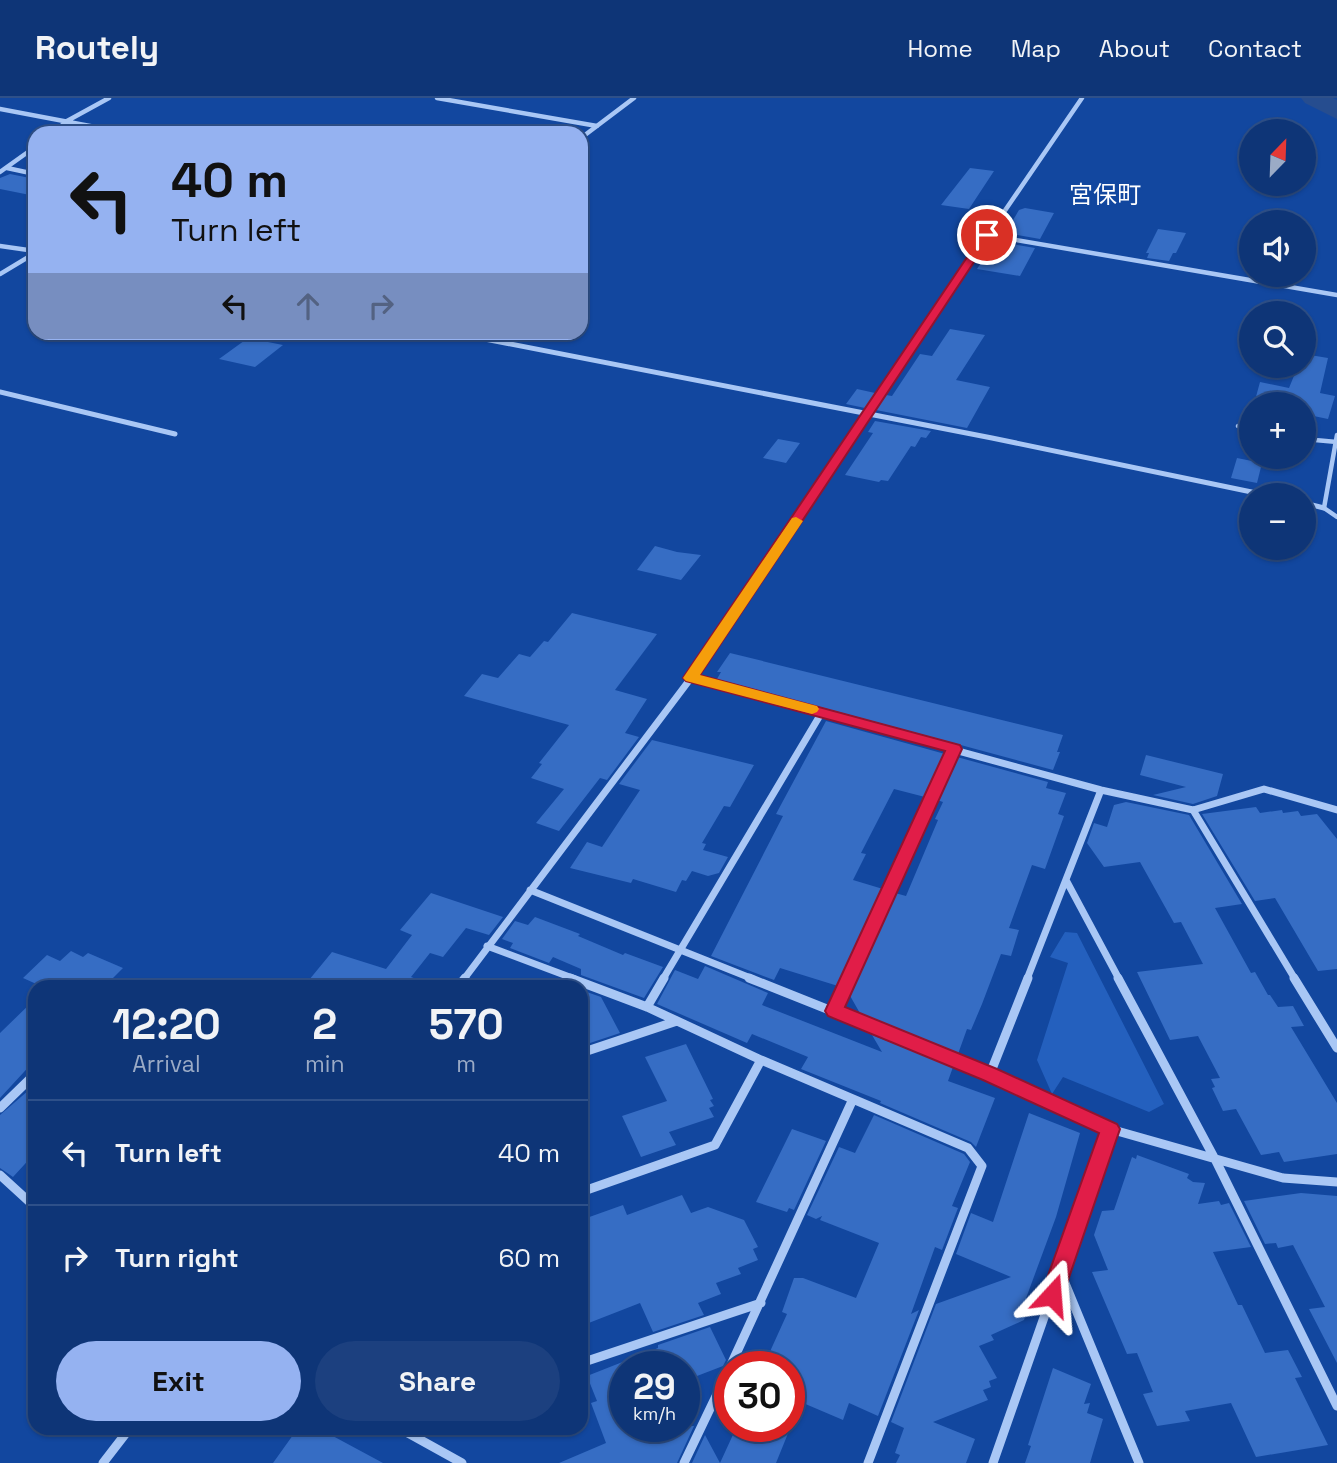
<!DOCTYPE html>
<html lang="en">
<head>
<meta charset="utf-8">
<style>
	:root { --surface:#0e3577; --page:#1c407f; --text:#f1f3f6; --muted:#9babc6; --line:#2e5089; --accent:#95b2f1 }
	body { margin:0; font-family:"Space Grotesk","Noto Sans JP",sans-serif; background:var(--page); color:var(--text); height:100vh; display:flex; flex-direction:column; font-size:26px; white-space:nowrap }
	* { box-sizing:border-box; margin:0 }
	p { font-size:23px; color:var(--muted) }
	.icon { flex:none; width:38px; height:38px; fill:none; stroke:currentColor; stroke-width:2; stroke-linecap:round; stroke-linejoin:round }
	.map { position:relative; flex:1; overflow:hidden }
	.side { position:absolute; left:28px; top:882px; width:560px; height:455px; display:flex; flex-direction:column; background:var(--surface); border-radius:21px; box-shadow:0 2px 5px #0004,0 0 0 2px var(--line) }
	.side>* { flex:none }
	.banner { position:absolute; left:28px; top:28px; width:560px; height:214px; border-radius:21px; box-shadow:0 2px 5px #0004,0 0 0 2px var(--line); background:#95b2f1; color:#111; overflow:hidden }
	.needle { width:46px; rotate:23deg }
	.controls { position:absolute; left:1239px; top:21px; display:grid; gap:14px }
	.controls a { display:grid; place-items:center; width:77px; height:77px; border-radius:50%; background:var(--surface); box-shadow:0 2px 5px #0004,0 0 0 2px var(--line); font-size:35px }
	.speed { position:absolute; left:609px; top:1253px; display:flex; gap:14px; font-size:35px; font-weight:700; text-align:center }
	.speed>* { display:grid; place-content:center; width:91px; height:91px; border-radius:50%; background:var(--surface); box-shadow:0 2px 5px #0004,0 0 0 2px var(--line); line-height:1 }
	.speed small { font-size:18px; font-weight:400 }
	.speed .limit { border:10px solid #d22; background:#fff; color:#111 }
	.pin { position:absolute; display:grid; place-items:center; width:60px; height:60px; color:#fff; margin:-30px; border:4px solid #fff; border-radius:50%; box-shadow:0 2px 7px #0007 }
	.me { position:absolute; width:77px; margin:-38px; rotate:19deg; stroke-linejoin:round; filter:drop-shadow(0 0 5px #0008) }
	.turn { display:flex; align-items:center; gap:24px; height:147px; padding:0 28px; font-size:32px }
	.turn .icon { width:91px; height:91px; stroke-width:2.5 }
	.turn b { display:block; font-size:49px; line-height:60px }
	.lanes { display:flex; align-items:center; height:66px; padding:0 28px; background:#0003; justify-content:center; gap:35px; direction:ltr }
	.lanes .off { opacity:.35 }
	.eta { display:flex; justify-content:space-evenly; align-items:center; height:119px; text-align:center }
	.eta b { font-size:42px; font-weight:700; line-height:49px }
	.action { display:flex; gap:14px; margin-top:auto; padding:14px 28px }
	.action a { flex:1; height:80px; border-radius:42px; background:var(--accent); color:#111; font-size:28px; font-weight:700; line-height:80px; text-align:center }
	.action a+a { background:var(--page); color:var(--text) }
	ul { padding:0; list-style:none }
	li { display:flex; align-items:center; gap:21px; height:105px; padding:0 28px; border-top:2px solid var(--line) }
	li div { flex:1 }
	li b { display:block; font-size:26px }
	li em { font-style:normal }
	header { display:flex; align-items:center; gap:42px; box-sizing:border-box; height:98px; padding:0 35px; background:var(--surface); border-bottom:2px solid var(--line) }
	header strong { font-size:33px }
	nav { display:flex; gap:38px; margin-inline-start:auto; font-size:24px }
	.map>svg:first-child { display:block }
	.green { fill:#2460be }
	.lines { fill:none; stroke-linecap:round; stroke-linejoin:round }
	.river { fill:#264d8f; fill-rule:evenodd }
	.building { fill:#366dc4 }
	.service { stroke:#a9c7f5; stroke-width:4.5 }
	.minor-far3 { stroke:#a9c7f5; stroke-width:4.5 }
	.minor-far2 { stroke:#a9c7f5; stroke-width:5 }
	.minor-far1 { stroke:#a9c7f5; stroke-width:7 }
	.minor { stroke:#a9c7f5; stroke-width:9 }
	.route { fill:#e11d48; stroke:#92132f; stroke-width:2 }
	.slow { fill:#f59e0b }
	.labels { text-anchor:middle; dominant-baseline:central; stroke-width:5; stroke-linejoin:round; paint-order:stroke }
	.far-quarter-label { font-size:24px; fill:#fff; stroke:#12479f }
</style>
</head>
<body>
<header>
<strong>Routely</strong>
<nav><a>Home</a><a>Map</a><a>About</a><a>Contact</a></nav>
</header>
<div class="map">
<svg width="1337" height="1365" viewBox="0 0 1337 1365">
	<rect width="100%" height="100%" fill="#12479f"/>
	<path class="green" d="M 1065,834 L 1077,835 L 1164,1006 L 1149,1014 L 1063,979 L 1052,996 L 1037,962 L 1068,865 L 1050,859 Z"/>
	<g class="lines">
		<path class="river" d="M 1301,0 L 1333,0 L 1337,2 L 1337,21 L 1305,5 Z"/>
	</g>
	<path class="building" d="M 970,70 L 994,73 L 969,111 L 941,107 Z
		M 10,76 L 35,81 L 35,98 L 0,91 L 0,80 Z
		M 1025,110 L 1054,115 L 1040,141 L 1000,134 L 1002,131 L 1007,132 L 1019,112 Z
		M 1158,131 L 1186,135 L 1176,155 L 1173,155 L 1169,163 L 1147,160 L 1149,155 L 1146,155 Z
		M 995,143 L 1035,150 L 1020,178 L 977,171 Z
		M 950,231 L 985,237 L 956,282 L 990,289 L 967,330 L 876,312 L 886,297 L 892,298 L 920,256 L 932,258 Z
		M 248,240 L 283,247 L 255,269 L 219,261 Z
		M 1304,256 L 1328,260 L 1320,295 L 1335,298 L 1328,321 L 1304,316 L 1304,306 L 1254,306 L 1260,284 L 1289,290 L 1298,268 L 1304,268 Z
		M 857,291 L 875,295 L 865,310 L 846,306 Z
		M 875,323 L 931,333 L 926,340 L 921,339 L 915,349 L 911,348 L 888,383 L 881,382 L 879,384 L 845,377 L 873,335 L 868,334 Z
		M 778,341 L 800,345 L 786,365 L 763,360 Z
		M 1237,360 L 1262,365 L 1257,385 L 1231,380 Z
		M 655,448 L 677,454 L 701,457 L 681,482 L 637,472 Z
		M 572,515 L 657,536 L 615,592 L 647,601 L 625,635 L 639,639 L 607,682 L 600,680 L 559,733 L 536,725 L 564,691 L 531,680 L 542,666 L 539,665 L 569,627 L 464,598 L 482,576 L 498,580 L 519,556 L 530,559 L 544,543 L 548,544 Z
		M 730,555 L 1063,637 L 1057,654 L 1060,654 L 1053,672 L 717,581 L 721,574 L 717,574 Z
		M 826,623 L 945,656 L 925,699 L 894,691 L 861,755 L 866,756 L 853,782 L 883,791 L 838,888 L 780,870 L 774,882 L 711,858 L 783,718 L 776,716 Z
		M 652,642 L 754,667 L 730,709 L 724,708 L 702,745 L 706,746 L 703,752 L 728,759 L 719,775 L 708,778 L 692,773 L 686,783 L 682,782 L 676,794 L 633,781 L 631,785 L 570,770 L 587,744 L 602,749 L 640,692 L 619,686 Z
		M 1146,657 L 1223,676 L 1217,698 L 1193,706 L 1153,697 L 1186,689 L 1140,677 Z
		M 957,659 L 1048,684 L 1046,690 L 1066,695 L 1058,716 L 1064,718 L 1045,771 L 1032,767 L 1009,830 L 1019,832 L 1011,858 L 1001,856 L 982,906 L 971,932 L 967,931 L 958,956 L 861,917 L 849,896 L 895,795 L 906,798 L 938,722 L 935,721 L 943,704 L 937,702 Z
		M 1126,704 L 1189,717 L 1242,806 L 1215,810 L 1251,875 L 1255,874 L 1268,897 L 1270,897 L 1278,909 L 1293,908 L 1304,928 L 1291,929 L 1337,1005 L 1337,1056 L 1284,1064 L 1279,1054 L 1261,1057 L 1236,1011 L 1223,1013 L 1212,990 L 1215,989 L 1211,981 L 1220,980 L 1198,938 L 1170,942 L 1137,874 L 1203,866 L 1181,824 L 1174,825 L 1140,764 L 1104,769 L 1087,745 L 1094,725 L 1107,729 L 1114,707 Z
		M 1256,709 L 1260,715 L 1282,712 L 1283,715 L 1298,713 L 1301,718 L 1317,716 L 1337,741 L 1337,871 L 1318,873 L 1275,800 L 1255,803 L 1202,716 Z
		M 431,795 L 503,819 L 489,837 L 466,830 L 443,859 L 430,855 L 411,879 L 427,885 L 426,889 L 308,889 L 313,883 L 309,882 L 332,854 L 386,871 L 412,837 L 400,832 Z
		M 535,819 L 580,836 L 578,838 L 623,857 L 625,855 L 663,869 L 644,900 L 581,877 L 581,871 L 553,859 L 549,865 L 510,850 L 513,845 L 502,841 L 515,823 L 528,827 Z
		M 71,853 L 83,859 L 88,855 L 123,870 L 104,889 L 43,889 L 23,880 L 47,857 L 60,863 Z
		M 705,868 L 768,895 L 762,907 L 767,909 L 882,954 L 872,937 L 953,969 L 948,983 L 995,1000 L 976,1049 L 971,1044 L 880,1005 L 881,1003 L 801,971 L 808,959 L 752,936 L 747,945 L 657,906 L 675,872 L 698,881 Z
		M 581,892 L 601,899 L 620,935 L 581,948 Z
		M 35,901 L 35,962 L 0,1000 L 0,935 Z
		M 686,946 L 713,1001 L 710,1002 L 714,1008 L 709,1010 L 714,1019 L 669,1034 L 676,1047 L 641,1059 L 622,1018 L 667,1003 L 645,959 Z
		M 29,992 L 35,994 L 35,1055 L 13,1079 L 0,1070 L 0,1017 Z
		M 1029,1015 L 1080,1035 L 1056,1119 L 1025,1203 L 1030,1204 L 1024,1222 L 991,1237 L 994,1242 L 979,1248 L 997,1280 L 989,1283 L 991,1289 L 983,1292 L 988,1302 L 933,1324 L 975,1341 L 966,1365 L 896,1365 L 900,1357 L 895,1355 L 904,1330 L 891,1324 L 936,1206 L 1011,1179 L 956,1156 L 971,1115 L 993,1124 Z
		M 874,1017 L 964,1056 L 970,1064 L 952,1108 L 958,1110 L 942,1152 L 935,1149 L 911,1216 L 919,1212 L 878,1318 L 849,1305 L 843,1322 L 789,1299 L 789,1269 L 763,1269 L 787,1216 L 782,1214 L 794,1180 L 803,1180 L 856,1200 L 879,1145 L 820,1122 L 822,1118 L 816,1121 L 807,1117 L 839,1049 L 855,1055 Z
		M 792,1031 L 826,1043 L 794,1112 L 789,1110 L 787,1114 L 756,1104 Z
		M 1137,1057 L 1189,1076 L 1187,1080 L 1193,1084 L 1205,1085 L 1198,1106 L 1219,1103 L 1221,1107 L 1229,1105 L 1251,1149 L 1213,1154 L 1238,1207 L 1242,1207 L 1265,1255 L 1288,1252 L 1302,1279 L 1295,1280 L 1328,1347 L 1256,1359 L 1231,1305 L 1185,1313 L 1190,1323 L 1157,1328 L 1143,1296 L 1153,1294 L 1137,1255 L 1127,1256 L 1092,1174 L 1108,1172 L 1094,1137 L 1102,1113 L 1114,1112 L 1132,1059 L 1136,1061 Z
		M 1301,1095 L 1337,1098 L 1337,1265 L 1309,1211 L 1325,1209 L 1293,1147 L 1278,1150 L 1276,1145 L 1265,1146 L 1244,1103 Z
		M 682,1097 L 691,1115 L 708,1109 L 744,1122 L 758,1149 L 753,1151 L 758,1162 L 738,1170 L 741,1176 L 716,1185 L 721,1196 L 698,1205 L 704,1217 L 653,1234 L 640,1205 L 581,1228 L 581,1122 L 623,1107 L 627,1117 Z
		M 710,1229 L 726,1262 L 723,1268 L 684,1283 L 684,1269 L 625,1269 L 625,1328 L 694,1328 L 677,1365 L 559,1365 L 606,1345 L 591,1305 L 597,1303 L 587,1278 L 658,1250 L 658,1247 Z
		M 1053,1270 L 1091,1286 L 1084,1306 L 1090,1305 L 1087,1315 L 1103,1321 L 1090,1365 L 1025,1365 L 1031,1348 L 1028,1347 Z
		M 737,1328 L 791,1328 L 776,1365 L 692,1365 L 705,1337 L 720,1365 Z
		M 298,1330 L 318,1330 L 383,1365 L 273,1365 Z"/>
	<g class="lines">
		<path class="service" d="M 1238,328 L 1251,331
			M 1337,337 L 1324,410 L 1337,419
			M 1304,341 L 1337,344"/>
		<path class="minor-far3" d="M 437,0 L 597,28
			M 0,11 L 127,35
			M 53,35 L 67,23 L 109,0
			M 581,40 L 634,0
			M 7,70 L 35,76
			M 0,74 L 35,49
			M 987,137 L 1337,197
			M 0,148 L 35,153
			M 0,176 L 35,155
			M 930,222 L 1082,0"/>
		<path class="minor-far2" d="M 449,234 L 992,340 L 1266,397
			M 0,294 L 175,336
			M 1304,405 L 1324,410
			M 739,509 L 931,220"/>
		<path class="minor-far1" d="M 691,580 L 1101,692 L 1193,712 L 1264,691 L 1337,712
			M 1193,712 L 1295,881
			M 1066,782 L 1119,881
			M 530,792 L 753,881
			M 487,848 L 575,881
			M 464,881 L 691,580 L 740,507
			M 663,881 L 822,614
			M 848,881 L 954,651
			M 1027,881 L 1101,692"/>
		<path class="minor" d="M 570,880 L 647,909 L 761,962 L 968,1050 L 982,1068 L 868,1365
			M 749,880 L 990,976 L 1110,1031 L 1283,1080 L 1337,1084
			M 1118,880 L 1216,1063 L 1337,1308
			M 1294,880 L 1337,950
			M 458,889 L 465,880
			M 647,909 L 664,880
			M 834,913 L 849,880
			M 581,955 L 677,923
			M 990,976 L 1028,880
			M 0,1010 L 35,976
			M 0,1077 L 35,1109
			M 581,1094 L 715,1047 L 761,962
			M 1060,1173 L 1139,1365
			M 581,1265 L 761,1205
			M 730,1269 L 853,1001
			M 399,1330 L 462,1365
			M 103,1365 L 130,1330
			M 684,1365 L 730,1269
			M 993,1365 L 1110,1031"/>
	</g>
	<path class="route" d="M 987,134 L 992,137 L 700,577 L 960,647 L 962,651 L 845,909 L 997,971 L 1117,1026 L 1120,1031 L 1063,1197 L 1060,1204 L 1052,1207 L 1044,1204 L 1041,1197 L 1099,1035 L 983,982 L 828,918 L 825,913 L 945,653 L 686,583 L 683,580 L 982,137 Z"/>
	<path class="slow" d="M 796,419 L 803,423 L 700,577 L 817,608 L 819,611 L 817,614 L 812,616 L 686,583 L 683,580 L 792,420 Z"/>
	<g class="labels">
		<g class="far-quarter-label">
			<text x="1105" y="96">宮保町</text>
		</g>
	</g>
</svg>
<div class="controls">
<a><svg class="needle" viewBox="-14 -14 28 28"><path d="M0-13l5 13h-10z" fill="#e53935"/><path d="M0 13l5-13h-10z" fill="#9babc6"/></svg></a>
<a><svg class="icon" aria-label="sound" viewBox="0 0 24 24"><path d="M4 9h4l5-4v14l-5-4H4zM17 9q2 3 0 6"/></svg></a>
<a><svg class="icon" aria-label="search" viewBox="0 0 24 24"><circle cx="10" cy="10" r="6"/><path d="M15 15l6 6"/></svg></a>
<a>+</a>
<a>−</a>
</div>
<div class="speed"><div>29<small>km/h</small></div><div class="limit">30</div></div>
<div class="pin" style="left:987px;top:137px;background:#d93025"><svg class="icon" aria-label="arrive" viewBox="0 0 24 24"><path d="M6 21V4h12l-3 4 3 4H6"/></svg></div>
<svg class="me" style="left:1052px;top:1197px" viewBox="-20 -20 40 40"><path d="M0-17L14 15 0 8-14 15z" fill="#e11d48" stroke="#fff" stroke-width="4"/></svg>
<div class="banner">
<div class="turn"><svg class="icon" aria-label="left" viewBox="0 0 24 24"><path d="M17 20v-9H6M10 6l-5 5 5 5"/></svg><div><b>40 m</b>Turn left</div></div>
<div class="lanes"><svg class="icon" aria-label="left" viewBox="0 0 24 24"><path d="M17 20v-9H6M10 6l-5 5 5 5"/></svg><svg class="icon off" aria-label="ahead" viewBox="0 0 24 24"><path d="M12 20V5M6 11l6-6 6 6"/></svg><svg class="icon off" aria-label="right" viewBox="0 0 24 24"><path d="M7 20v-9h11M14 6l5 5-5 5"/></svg></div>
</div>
<section class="side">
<div class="eta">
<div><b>12:20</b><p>Arrival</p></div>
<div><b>2</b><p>min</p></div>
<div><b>570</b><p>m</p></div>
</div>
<ul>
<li><svg class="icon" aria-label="left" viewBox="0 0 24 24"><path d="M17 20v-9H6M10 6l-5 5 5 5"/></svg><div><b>Turn left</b></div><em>40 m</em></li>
<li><svg class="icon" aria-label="right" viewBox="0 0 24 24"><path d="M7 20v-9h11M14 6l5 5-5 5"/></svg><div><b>Turn right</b></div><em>60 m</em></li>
</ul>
<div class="action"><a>Exit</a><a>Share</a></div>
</section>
</div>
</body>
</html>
